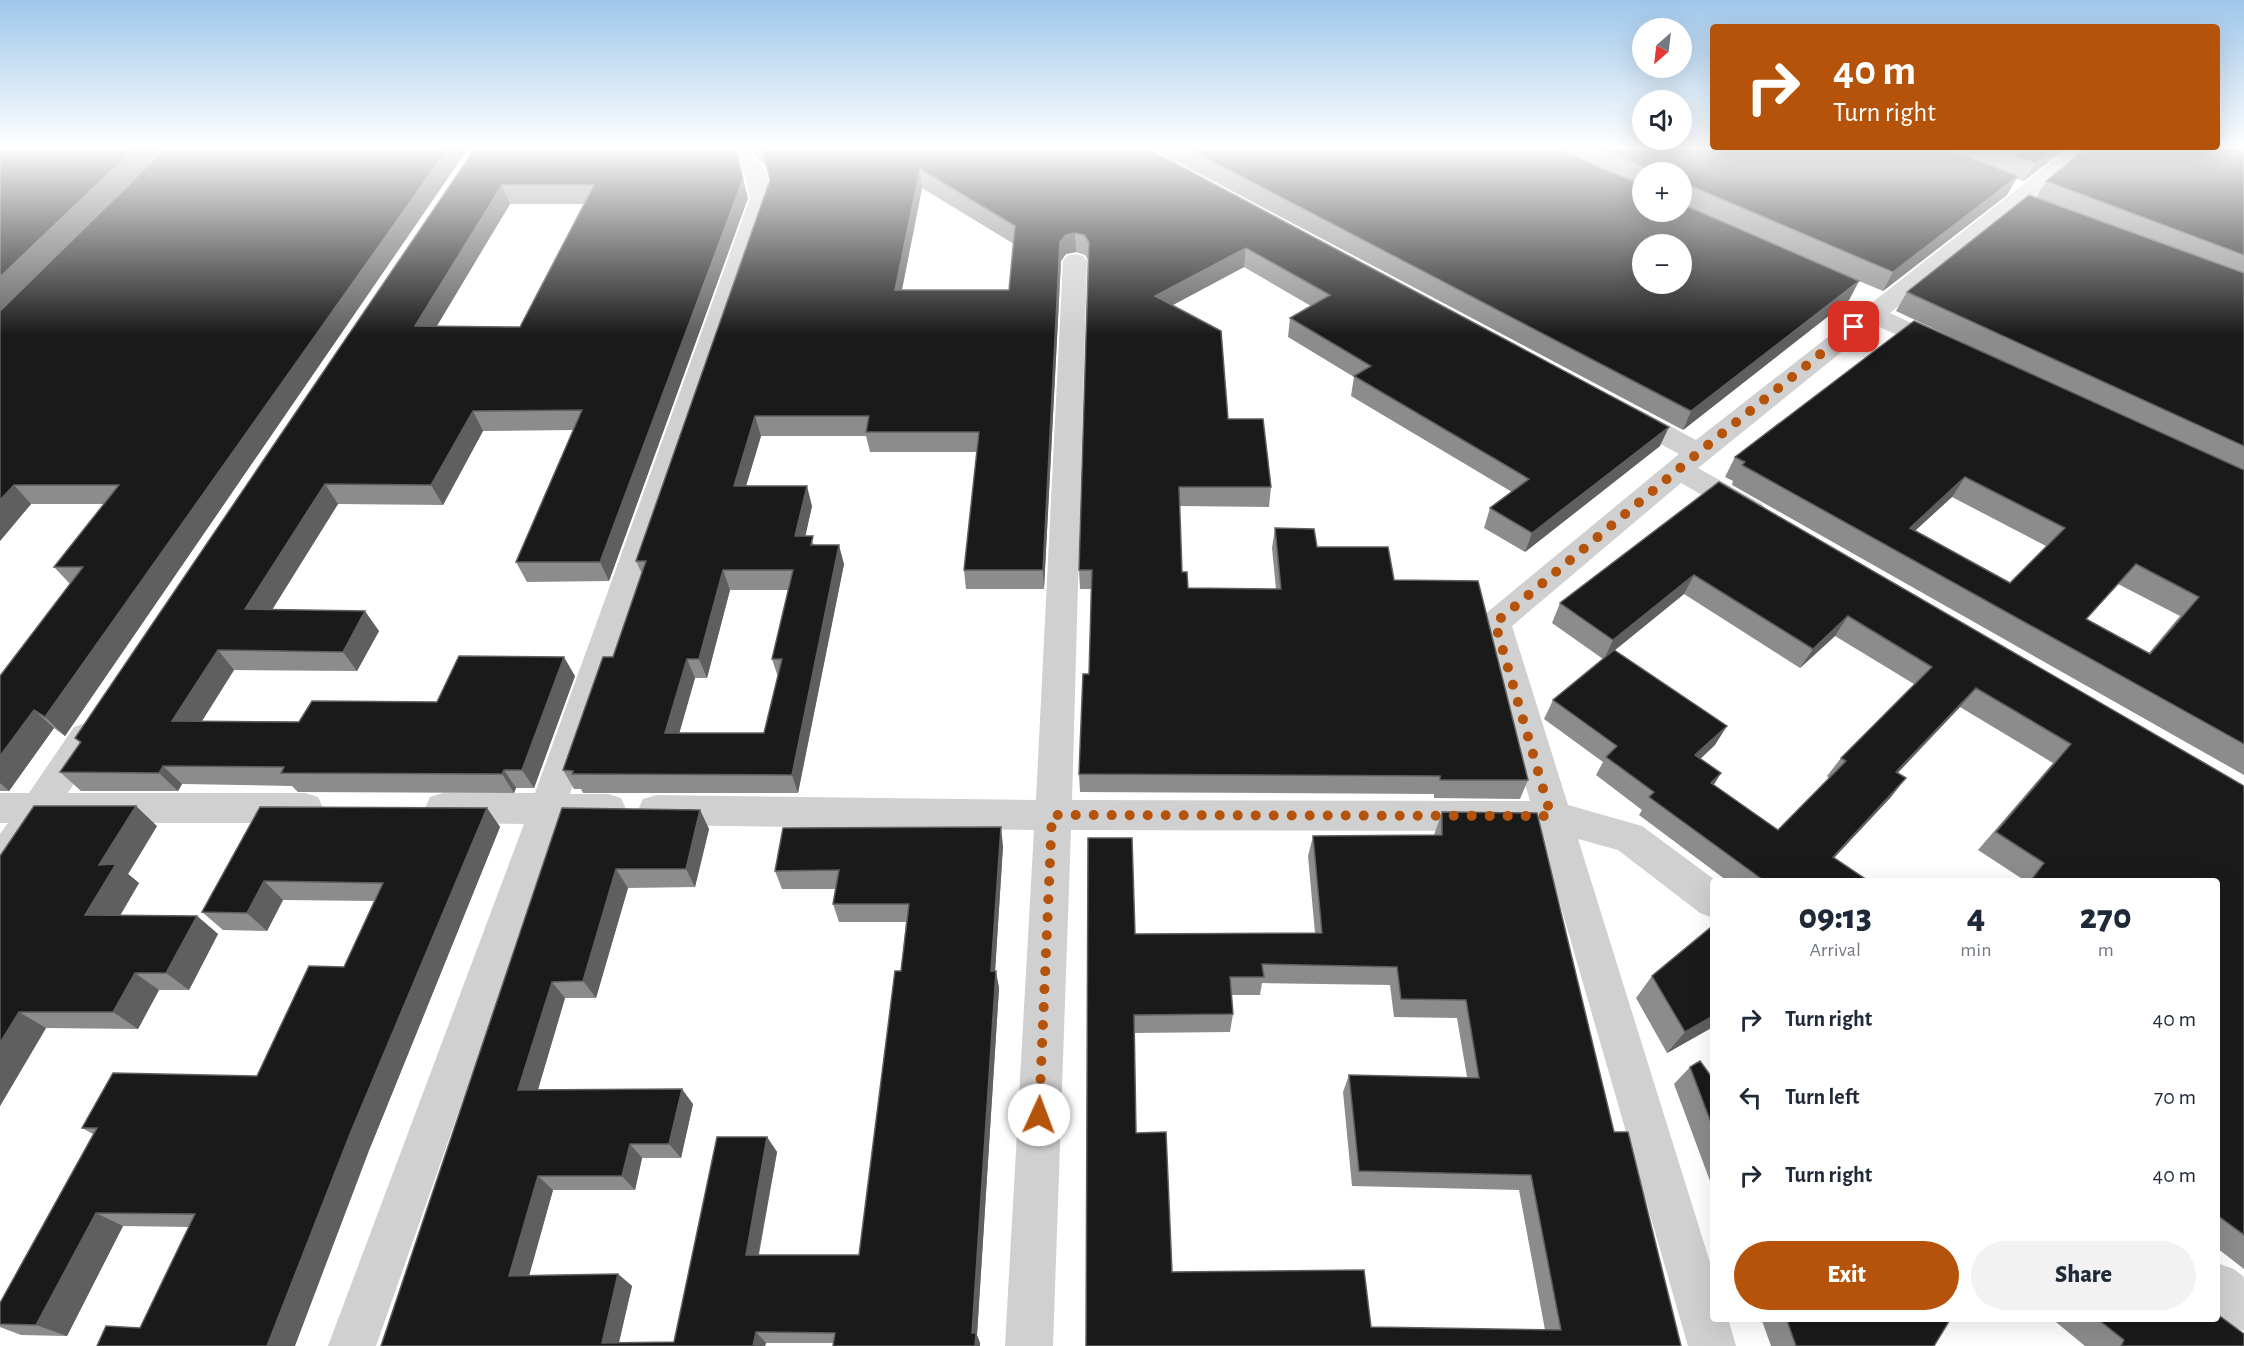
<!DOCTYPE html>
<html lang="en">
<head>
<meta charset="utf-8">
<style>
	:root { --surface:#fff; --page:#f2f2f3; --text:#1f2937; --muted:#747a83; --accent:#b45309 }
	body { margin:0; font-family:"Alegreya Sans",sans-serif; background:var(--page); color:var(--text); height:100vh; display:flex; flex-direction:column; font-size:22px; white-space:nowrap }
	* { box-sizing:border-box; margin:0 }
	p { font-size:20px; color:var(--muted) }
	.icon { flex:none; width:33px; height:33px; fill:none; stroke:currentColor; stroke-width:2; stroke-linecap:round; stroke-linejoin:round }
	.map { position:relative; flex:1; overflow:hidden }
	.panel { position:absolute; left:1710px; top:878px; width:510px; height:444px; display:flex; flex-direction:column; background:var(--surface); border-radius:6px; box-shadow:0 6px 24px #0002 }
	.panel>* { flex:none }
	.guide { position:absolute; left:1710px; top:24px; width:510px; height:126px; border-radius:6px; box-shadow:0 6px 24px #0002; background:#b45309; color:#fff; overflow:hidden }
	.needle { width:39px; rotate:208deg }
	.buttons { position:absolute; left:1632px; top:18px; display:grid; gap:12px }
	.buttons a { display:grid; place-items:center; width:60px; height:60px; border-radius:50%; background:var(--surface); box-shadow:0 6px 24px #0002; font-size:30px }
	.pin { position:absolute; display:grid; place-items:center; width:51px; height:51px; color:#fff; margin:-26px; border-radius:12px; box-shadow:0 3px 9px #0006 }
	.me { position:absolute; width:66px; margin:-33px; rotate:2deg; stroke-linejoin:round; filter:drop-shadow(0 0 4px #0008) }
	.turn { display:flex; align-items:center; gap:21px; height:126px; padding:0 24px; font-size:27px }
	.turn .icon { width:78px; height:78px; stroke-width:2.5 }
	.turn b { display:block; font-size:42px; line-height:51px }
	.eta { display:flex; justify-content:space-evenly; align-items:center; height:102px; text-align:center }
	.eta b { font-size:36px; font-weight:800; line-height:42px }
	.primary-button { display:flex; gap:12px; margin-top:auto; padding:12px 24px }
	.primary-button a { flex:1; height:69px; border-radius:36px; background:var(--accent); color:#fff; font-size:24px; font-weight:800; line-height:69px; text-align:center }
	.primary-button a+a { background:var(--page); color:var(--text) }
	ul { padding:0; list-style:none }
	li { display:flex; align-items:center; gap:18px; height:78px; padding:0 24px }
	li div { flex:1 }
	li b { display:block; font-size:22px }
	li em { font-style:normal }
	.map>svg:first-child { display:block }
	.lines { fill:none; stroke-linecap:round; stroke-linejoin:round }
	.minor { fill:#d0d0d0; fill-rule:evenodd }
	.wall { fill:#8c8c8c; fill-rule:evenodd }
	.shaded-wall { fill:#5f5f5f }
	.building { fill:#1a1a1a; stroke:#5f5f5f; stroke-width:1.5; fill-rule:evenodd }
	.route { stroke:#b45309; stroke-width:10; stroke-dasharray:0 18 }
</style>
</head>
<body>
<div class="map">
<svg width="2244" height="1346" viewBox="0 0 2244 1346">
	<rect width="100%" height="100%" fill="#fff"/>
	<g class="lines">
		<path class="minor" d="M 722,147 L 745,147 L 766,170 L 772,198 L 570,794 L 608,794 L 621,798 L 626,809 L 621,820 L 608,824 L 560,824 L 376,1346 L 328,1346 L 524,824 L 443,823 L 430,819 L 425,808 L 430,797 L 443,793 L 535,793 L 750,198 L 744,172 Z
			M 2071,147 L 2095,147 L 1890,313 L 1953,342 L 1957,347 L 1953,352 L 1944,355 L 1935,352 L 1875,325 L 1698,468 L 1762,504 L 1767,511 L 1762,518 L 1752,521 L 1742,518 L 1681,483 L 1512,626 L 1568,805 L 1642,826 L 1715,880 L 1713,880 L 1713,918 L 1700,913 L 1618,850 L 1578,839 L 1713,1272 L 1713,1318 L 1728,1318 L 1736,1346 L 1688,1346 L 1539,831 L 1071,830 L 1053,1346 L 1005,1346 L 1034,830 L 656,825 L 643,821 L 638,810 L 643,799 L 656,795 L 1036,800 L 1063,261 L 1067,256 L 1075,254 L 1083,256 L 1087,261 L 1072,800 L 1530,801 L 1479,623 L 1484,615 L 1679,454 L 1616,420 L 1612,414 L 1616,408 L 1626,405 L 1636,408 L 1696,440 Z
			M 86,723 L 98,727 L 103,737 L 68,793 L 305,793 L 318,797 L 323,808 L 318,819 L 305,823 L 48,823 L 13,876 L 0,881 L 0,834 L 8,823 L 0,823 L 0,793 L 29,793 L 74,727 Z
			M 2217,1263 L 2234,1269 L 2244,1277 L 2244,1331 L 2227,1324 L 2217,1316 Z"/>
	</g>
	<path class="wall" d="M 0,147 L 462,147 L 465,153 L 65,736 L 54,728 L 9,791 L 0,791 L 0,676 L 70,584 L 54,567 L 104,504 L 31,504 L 0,541 Z
		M 476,147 L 748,198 L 609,581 L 527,582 L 516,562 L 574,430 L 483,431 L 443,505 L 338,504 L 272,610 L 379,631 L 357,671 L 234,670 L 202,721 L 299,722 L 437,702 L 575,676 L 534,788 L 516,788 L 514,793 L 298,792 L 292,786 L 182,784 L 178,791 L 81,791 L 60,772 L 80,743 L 75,738 ZM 510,204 L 584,204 L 520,327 L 436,326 Z
		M 747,147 L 1145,147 L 1660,446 L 1525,552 L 1484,528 L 1490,508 L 1512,492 L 1351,396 L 1354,377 L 1288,337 L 1290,318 L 1311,306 L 1244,267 L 1173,305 L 1228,419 L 1271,487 L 1269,507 L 1179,506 L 1182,572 L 1188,588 L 1276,589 L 1272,548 L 1275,528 L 1394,580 L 1528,780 L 1520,799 L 1434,798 L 1434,794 L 1080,792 L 1079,774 L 1089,674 L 1091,589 L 1080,589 L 1079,570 L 1088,260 L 1085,255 L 1076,252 L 1066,254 L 1061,261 L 1044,589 L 966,589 L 964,570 L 977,452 L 870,452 L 866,436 L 761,436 L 746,486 L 812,506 L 805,536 L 815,545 L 844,564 L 798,793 L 583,793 L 581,789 L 574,789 L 563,770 L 613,657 L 642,574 L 636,561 L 770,180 L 767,168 ZM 922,188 L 1014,244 L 1009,290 L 902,290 ZM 730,590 L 789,590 L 772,659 L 778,677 L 764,733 L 679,733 L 695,678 L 707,678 Z
		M 1149,147 L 2067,147 L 2024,181 L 2016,179 L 2007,195 L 1883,291 L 1859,281 L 1849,300 L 1683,430 ZM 1642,172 L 1682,172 L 1682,212 L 1642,212 Z
		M 2244,147 L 2244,775 L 1732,485 L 1733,481 L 1725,477 L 1735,457 L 1998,359 L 1896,311 L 1907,292 L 2036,197 L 2046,181 ZM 1952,497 L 2046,546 L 2010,583 L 1915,531 ZM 2118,584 L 2180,616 L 2149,653 L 2086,619 Z
		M 1719,482 L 2244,786 L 2244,1269 L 2217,1248 L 2217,880 L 2024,880 L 1978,850 L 2053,763 L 1960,707 L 1898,773 L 1891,797 L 1834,858 L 1867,880 L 1726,880 L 1639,815 L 1642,810 L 1596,775 L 1603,762 L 1544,719 L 1553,700 L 1603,659 L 1552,623 L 1560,603 ZM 1684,594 L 1800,668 L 1835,636 L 1914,684 L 1841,758 L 1827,776 L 1829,778 L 1778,830 L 1714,785 L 1700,759 L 1715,745 L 1615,650 Z
		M 260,807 L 487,808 L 500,827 L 370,1148 L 140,1328 L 189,1227 L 123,1226 L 67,1336 L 21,1335 L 0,1327 L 0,1303 L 93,1134 L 82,1128 L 257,1076 L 344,967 L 374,901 L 283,900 L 267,931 L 223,930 L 202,912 Z
		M 562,808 L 700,810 L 709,829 L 695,887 L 628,888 L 596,998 L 565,998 L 538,1090 L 693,1104 L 681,1158 L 642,1158 L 635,1190 L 553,1190 L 529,1275 L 618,1274 L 632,1286 L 619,1343 L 674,1342 L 767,1137 L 777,1152 L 759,1255 L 859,1255 L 901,971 L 906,922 L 839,922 L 833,904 L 836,889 L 782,889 L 775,871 L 1003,846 L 995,971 L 999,988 L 977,1335 L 980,1343 L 766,1343 L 765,1346 L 381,1346 Z
		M 1442,812 L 1614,1132 L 1681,1346 L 1086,1346 L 1135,934 L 1315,933 L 1308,856 L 1313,836 L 1434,835 ZM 1262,983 L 1390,985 L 1394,1017 L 1457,1018 L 1467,1077 L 1349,1075 L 1343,1092 L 1352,1186 L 1519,1190 L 1545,1330 L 1371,1327 L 1172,1272 L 1136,1133 L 1134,1033 L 1230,1032 L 1233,1014 L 1231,995 L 1260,995 Z
		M 157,826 L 128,874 L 139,883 L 120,916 L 197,916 L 218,934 L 189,990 L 159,990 L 138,1029 L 46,1028 L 0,1106 L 0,856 Z
		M 1713,930 L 1713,1027 L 1667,1053 L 1636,998 L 1652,976 Z
		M 1690,1067 L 1713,1079 L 1713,1189 L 1674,1084 Z
		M 1761,1318 L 1951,1318 L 1934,1346 L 1771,1346 Z
		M 2051,1318 L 2217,1318 L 2244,1346 L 2085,1346 Z"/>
	<path class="shaded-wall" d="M 136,147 L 166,147 L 0,311 L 0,277 Z
		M 448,147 L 462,147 L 465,153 L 65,736 L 45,717 Z
		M 2055,147 L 2067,147 L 2024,181 L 2035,163 Z
		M 737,154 L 748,198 L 609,581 L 600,562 Z
		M 920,169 L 922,188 L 898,309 L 895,290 Z
		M 2018,176 L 2007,195 L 1883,291 L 1893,272 Z
		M 502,185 L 510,204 L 425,346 L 415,326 Z
		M 1691,186 L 1684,205 L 1682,206 L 1687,191 Z
		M 1075,233 L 1076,252 L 1066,254 L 1061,261 L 1044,589 L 1043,570 L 1060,242 L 1066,235 Z
		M 1246,248 L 1244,267 L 1154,315 L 1155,296 Z
		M 1859,281 L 1849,300 L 1683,430 L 1691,411 Z
		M 473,411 L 483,431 L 443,505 L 431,485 Z
		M 755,416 L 761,436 L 740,506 L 734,486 Z
		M 1669,427 L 1660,446 L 1525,552 L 1532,533 Z
		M 1965,477 L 1952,497 L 1897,547 L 1910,528 Z
		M 325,484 L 338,504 L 260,629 L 245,609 Z
		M 14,485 L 31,504 L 0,541 L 0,500 Z
		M 807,486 L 812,506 L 801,556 L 795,536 Z
		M 839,545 L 844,564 L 798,793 L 792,775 Z
		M 723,570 L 730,590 L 707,678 L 699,659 Z
		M 1694,575 L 1684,594 L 1604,659 L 1613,640 Z
		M 365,611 L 379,631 L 357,671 L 343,652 Z
		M 1848,616 L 1835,636 L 1800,668 L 1813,649 Z
		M 218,650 L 234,670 L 190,740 L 172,721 Z
		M 564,657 L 575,676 L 534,788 L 522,770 Z
		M 687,659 L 695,678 L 674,752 L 665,733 Z
		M 1976,688 L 1960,707 L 1881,790 L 1896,772 Z
		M 34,710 L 54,728 L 9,791 L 0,783 L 0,756 Z
		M 1727,726 L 1715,745 L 1684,774 L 1695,755 Z
		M 163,766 L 182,784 L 178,791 L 159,773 Z
		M 504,770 L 516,788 L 514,793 L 502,774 Z
		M 1721,773 L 1710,791 L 1711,783 Z
		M 1906,778 L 1891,797 L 1818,875 L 1833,857 Z
		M 136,806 L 157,826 L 128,874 L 139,883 L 109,934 L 85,915 L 99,865 Z
		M 487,808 L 500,827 L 370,1148 L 295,1346 L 267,1346 L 350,1134 Z
		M 700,810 L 709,829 L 695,887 L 686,869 Z
		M 1001,827 L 1003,846 L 994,988 L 991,971 Z
		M 616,869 L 628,888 L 596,998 L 583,981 Z
		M 264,881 L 283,900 L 267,931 L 247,913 Z
		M 197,916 L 218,934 L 189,990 L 166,973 Z
		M 996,971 L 999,988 L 977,1335 L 980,1343 L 980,1346 L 975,1346 L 972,1333 Z
		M 135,973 L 159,990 L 138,1029 L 113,1012 Z
		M 552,982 L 565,998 L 533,1106 L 518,1090 Z
		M 19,1012 L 46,1028 L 0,1106 L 0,1043 Z
		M 1713,1016 L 1713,1027 L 1667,1053 L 1685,1032 Z
		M 682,1089 L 693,1104 L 681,1158 L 669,1144 Z
		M 767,1137 L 777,1152 L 756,1267 L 746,1255 Z
		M 630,1144 L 642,1158 L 635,1190 L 622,1176 Z
		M 538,1176 L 553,1190 L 526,1287 L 509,1276 Z
		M 96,1213 L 123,1226 L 67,1336 L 36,1325 Z
		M 618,1274 L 632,1286 L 618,1346 L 602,1343 Z
		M 756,1332 L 766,1343 L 765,1346 L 753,1346 Z"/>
	<path class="building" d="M 0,147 L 136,147 L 0,277 Z
		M 167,147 L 449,147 L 45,717 L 34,710 L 0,756 L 0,676 L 83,567 L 54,567 L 119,485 L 14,485 L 0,500 L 0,311 Z
		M 476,147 L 731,147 L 737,154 L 743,179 L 600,562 L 516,562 L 582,410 L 473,411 L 431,485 L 325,484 L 245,609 L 365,611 L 343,652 L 218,650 L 172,721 L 299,722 L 312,701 L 437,702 L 459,656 L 564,657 L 522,770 L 504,770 L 502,774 L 281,773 L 284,767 L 163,766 L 159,773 L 60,772 L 81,742 L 75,738 ZM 502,185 L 594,185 L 520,327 L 415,326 Z
		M 760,147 L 1145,147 L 1669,427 L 1532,533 L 1490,508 L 1529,479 L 1354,376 L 1371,366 L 1290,318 L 1330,295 L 1246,248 L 1155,296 L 1221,331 L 1228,419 L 1263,419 L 1271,487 L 1179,487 L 1182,572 L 1187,572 L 1188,588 L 1281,589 L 1275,528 L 1314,529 L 1317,547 L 1388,547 L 1394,580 L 1478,581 L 1528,780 L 1440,780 L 1440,776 L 1079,774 L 1083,674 L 1089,674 L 1092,570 L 1079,570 L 1089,242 L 1084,235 L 1075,233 L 1066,235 L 1060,242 L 1043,570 L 964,570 L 979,432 L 866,432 L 869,416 L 755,416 L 734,486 L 807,486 L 795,536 L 813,536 L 811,545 L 839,545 L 792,775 L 575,774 L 572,774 L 573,771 L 563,770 L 603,657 L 613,657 L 646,561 L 636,561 L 770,180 L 763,150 ZM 920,169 L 1015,226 L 1009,290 L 895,290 ZM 723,570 L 793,570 L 772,659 L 782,659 L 764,733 L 665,733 L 687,659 L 699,659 Z
		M 1185,147 L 1553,147 L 1642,185 L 1642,212 L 1682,212 L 1682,204 L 1859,281 L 1691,411 ZM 1642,244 L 1682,244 L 1682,284 L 1642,284 Z
		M 1597,147 L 1942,147 L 2018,176 L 1893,272 L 1691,186 L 1687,191 L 1682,191 L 1682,172 L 1651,172 L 1651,170 Z
		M 1992,147 L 2055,147 L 2035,163 Z
		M 2088,147 L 2244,147 L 2244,255 L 2046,181 Z
		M 2029,195 L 2244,273 L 2244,446 L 1907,292 Z
		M 1914,321 L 2244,470 L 2244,744 L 1742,465 L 1745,462 L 1735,457 ZM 1965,477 L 2065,528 L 2010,583 L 1910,528 ZM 2136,564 L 2199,597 L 2150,654 L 2086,619 Z
		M 1719,482 L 2244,786 L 2244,1235 L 2217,1215 L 2217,880 L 2031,880 L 2044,863 L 1996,832 L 2071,744 L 1976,688 L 1896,772 L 1906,778 L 1833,857 L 1867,880 L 1763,880 L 1649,797 L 1654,792 L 1606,757 L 1617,746 L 1553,700 L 1614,650 L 1727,726 L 1695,755 L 1721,773 L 1711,783 L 1778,830 L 1846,761 L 1841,758 L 1932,667 L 1848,616 L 1813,649 L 1694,575 L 1613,640 L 1560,603 Z
		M 34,806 L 136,806 L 99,865 L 116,864 L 85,915 L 197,916 L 166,973 L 135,973 L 113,1012 L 19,1012 L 0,1043 L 0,856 Z
		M 260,807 L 487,808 L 350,1134 L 267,1346 L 97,1346 L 106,1326 L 140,1328 L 195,1214 L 96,1213 L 36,1325 L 0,1324 L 0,1303 L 97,1128 L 82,1128 L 113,1073 L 257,1076 L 309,966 L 344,967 L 383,883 L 264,881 L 247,913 L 202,912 Z
		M 562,808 L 700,810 L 686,869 L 616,869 L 583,981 L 552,982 L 518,1090 L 682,1089 L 669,1144 L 630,1144 L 622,1176 L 538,1176 L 509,1276 L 618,1274 L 602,1343 L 674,1342 L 717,1137 L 767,1137 L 746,1255 L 859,1255 L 895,971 L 901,971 L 909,904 L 833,904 L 839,870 L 775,871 L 783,828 L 1001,827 L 991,971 L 996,971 L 972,1333 L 976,1333 L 975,1346 L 833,1346 L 835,1333 L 756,1332 L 753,1346 L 381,1346 Z
		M 1442,812 L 1537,813 L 1614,1132 L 1628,1132 L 1681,1346 L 1086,1346 L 1088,838 L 1132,838 L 1135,934 L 1322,933 L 1313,836 L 1442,835 ZM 1262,964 L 1397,967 L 1401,999 L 1466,1000 L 1479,1078 L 1349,1075 L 1359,1171 L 1531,1175 L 1561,1330 L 1371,1327 L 1364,1270 L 1172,1272 L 1166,1132 L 1136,1133 L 1134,1015 L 1233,1014 L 1230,977 L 1264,977 Z
		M 1710,928 L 1713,930 L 1713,1016 L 1685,1032 L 1652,976 Z
		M 1700,1061 L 1713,1079 L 1713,1128 L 1690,1067 Z
		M 2217,1314 L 2244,1334 L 2244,1346 L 2121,1346 L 2124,1340 L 2096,1318 L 2217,1318 Z
		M 1786,1318 L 1951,1318 L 1934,1346 L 1796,1346 Z"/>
	<linearGradient id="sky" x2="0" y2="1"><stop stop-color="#9ec6ea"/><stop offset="0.44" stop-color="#fff"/><stop offset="1" stop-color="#fff" stop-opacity="0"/></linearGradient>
	<rect width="2244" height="335" fill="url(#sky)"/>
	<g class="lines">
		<path class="route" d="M 1039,1115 L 1052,815 L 1551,816 L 1495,623 L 1698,453 L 1854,327"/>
	</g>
</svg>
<div class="buttons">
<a><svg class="needle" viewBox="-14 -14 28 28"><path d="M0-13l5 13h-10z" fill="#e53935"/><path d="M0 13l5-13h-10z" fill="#747a83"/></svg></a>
<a><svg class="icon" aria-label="sound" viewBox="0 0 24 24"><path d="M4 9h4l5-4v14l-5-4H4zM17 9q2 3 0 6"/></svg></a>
<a>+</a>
<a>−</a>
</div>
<div class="pin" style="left:1854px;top:327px;background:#d93025"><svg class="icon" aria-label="arrive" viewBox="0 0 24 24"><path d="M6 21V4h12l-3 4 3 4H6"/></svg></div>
<svg class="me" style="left:1039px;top:1115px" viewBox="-20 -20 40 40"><circle r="19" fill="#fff"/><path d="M0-13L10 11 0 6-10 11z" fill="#b45309"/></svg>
<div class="guide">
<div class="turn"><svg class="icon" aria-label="right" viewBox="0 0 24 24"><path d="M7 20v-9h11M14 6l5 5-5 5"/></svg><div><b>40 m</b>Turn right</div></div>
</div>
<section class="panel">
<div class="eta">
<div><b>09:13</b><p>Arrival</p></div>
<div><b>4</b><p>min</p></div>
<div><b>270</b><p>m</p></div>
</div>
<ul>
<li><svg class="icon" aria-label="right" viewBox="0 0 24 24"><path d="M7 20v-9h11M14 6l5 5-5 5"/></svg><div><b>Turn right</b></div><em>40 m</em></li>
<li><svg class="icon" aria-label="left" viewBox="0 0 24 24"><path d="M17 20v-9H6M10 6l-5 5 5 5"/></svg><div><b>Turn left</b></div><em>70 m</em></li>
<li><svg class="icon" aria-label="right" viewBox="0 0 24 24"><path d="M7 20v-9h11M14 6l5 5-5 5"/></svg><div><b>Turn right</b></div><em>40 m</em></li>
</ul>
<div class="primary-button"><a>Exit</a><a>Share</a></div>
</section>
</div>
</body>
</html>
